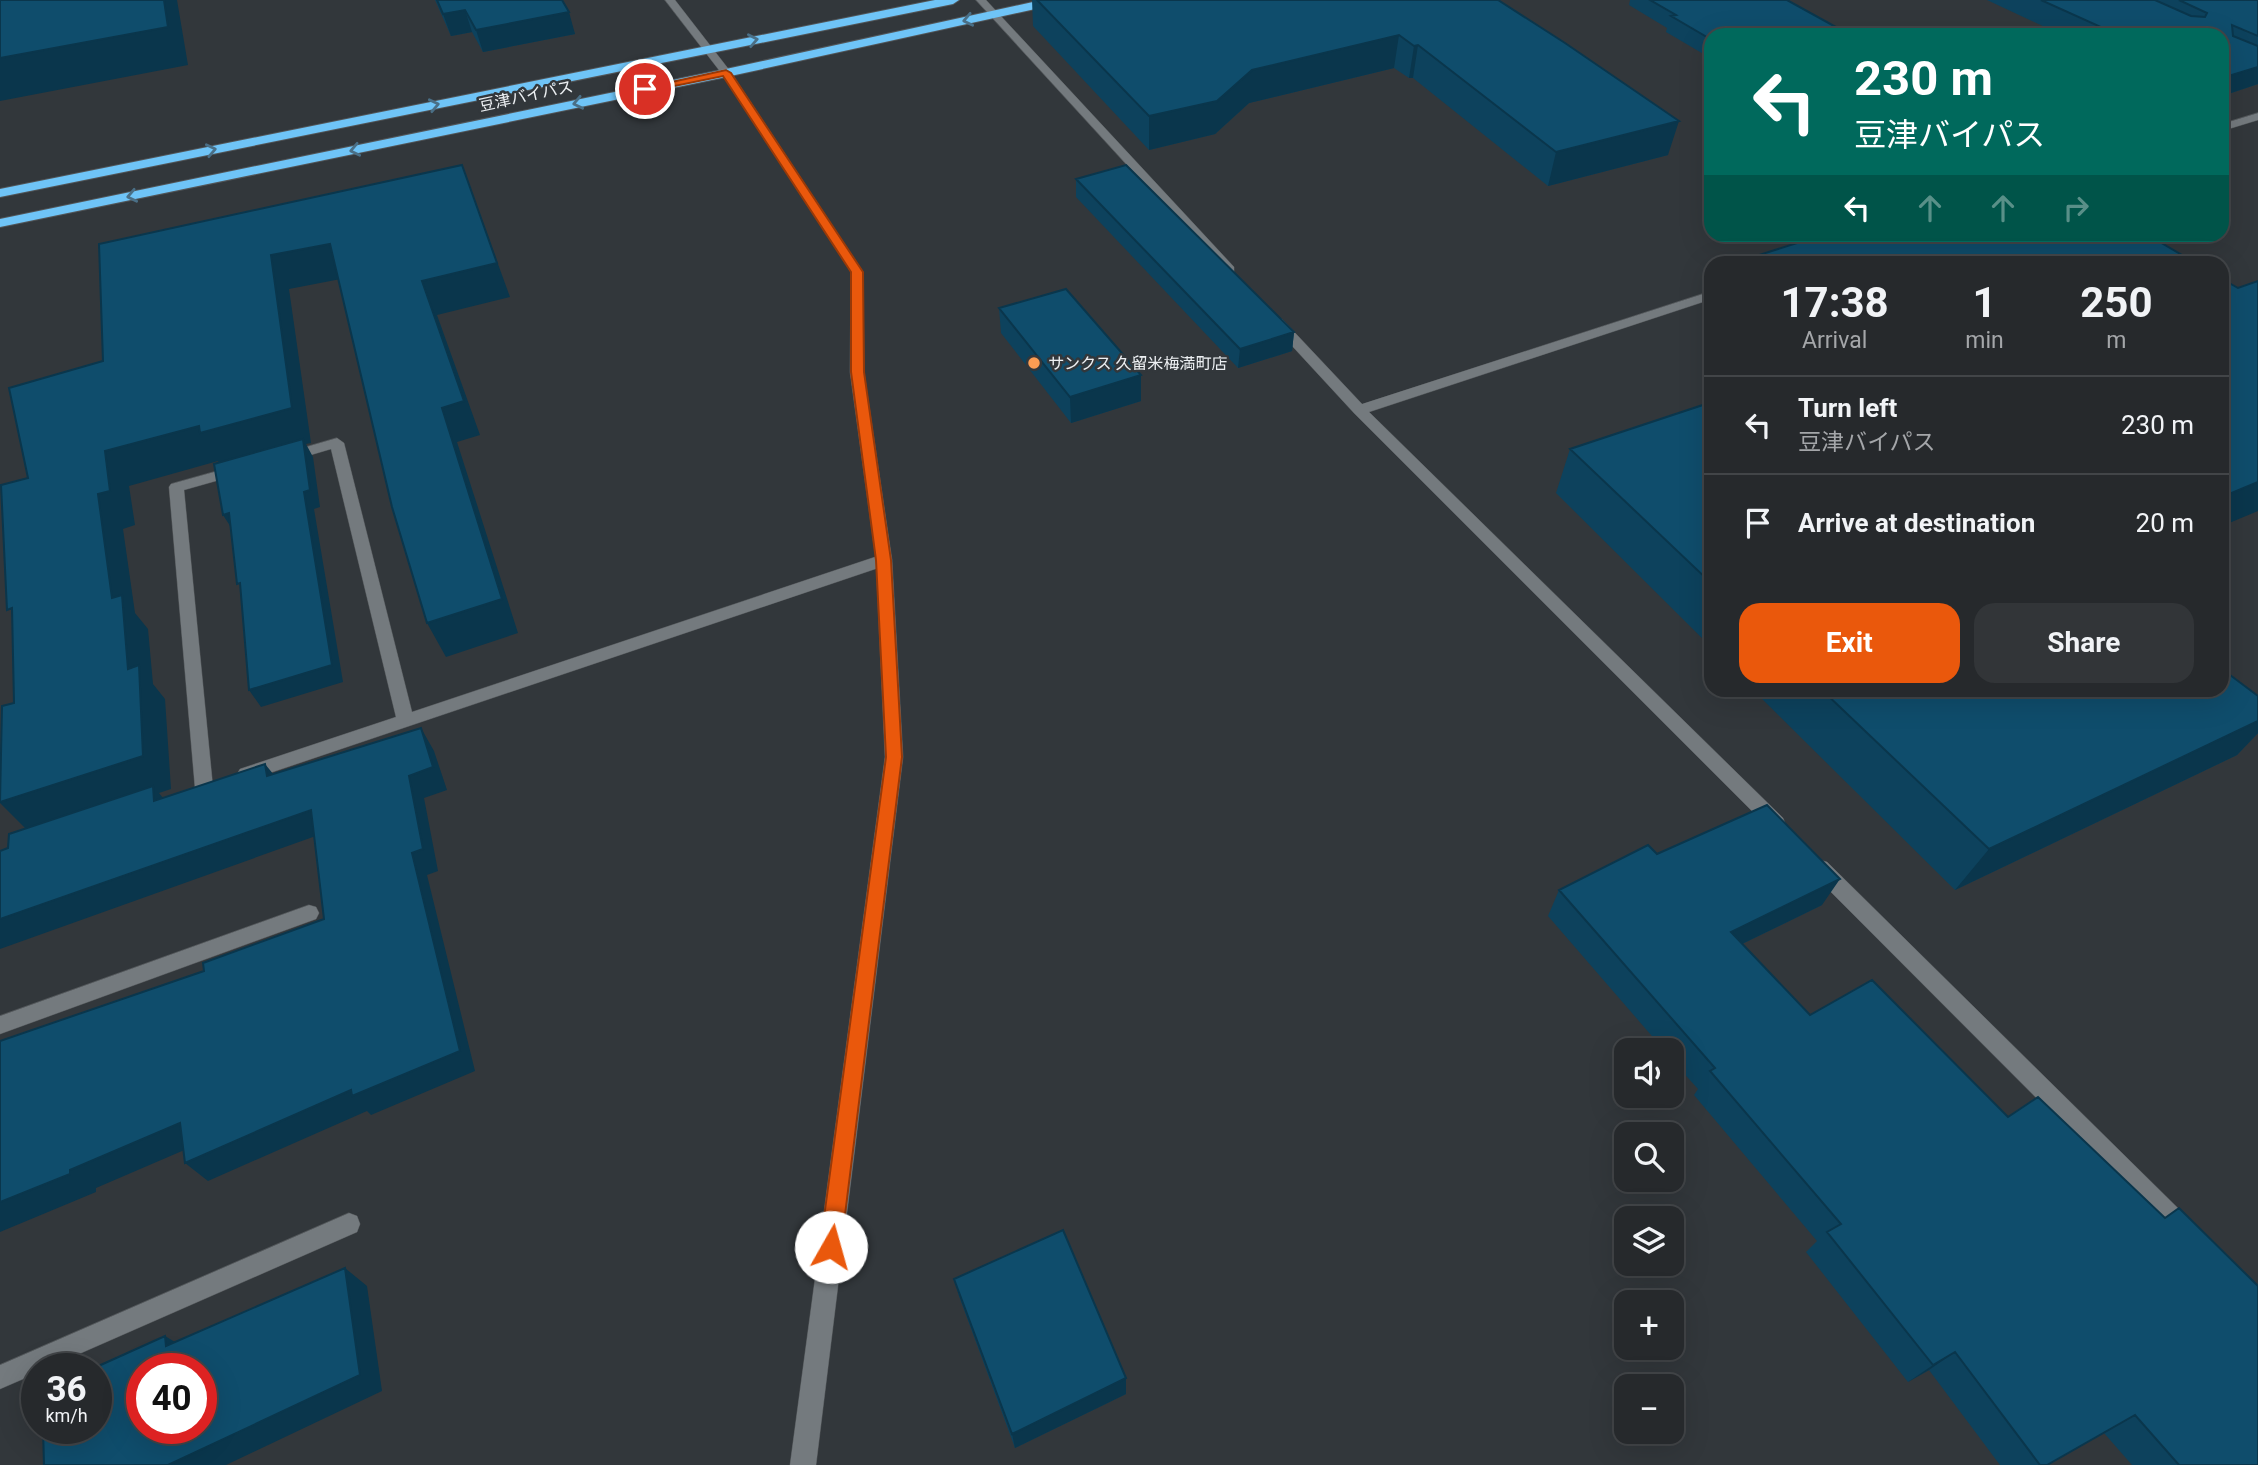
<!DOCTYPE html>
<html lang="en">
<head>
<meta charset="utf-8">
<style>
	:root { --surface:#26292c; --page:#323538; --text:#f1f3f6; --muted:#a4a6a9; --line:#424548; --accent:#ea580c }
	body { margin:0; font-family:Roboto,"Noto Sans JP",sans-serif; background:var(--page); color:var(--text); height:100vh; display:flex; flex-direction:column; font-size:26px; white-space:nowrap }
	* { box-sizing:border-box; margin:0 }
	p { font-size:23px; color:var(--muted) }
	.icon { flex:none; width:38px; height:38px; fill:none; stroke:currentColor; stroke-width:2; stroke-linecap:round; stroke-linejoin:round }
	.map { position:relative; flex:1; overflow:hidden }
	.drawer { position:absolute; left:1704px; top:256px; width:525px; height:441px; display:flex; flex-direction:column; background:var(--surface); border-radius:21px; box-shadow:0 7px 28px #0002,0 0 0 2px var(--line) }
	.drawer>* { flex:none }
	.guide { position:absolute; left:1704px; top:28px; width:525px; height:214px; border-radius:21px; box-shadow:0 7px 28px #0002,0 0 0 2px var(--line); background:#00695c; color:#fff; overflow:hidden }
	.buttons { position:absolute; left:1614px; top:1038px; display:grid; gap:14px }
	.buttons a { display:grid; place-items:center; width:70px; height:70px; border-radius:14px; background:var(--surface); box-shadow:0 7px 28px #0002,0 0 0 2px var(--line); font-size:35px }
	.speed { position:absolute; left:21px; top:1353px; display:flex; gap:14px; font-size:35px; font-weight:700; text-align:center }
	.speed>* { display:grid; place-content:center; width:91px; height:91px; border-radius:50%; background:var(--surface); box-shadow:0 7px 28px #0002,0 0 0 2px var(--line); line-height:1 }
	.speed small { font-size:18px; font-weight:400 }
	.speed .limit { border:10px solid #d22; background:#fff; color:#111 }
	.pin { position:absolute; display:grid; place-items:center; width:60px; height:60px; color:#fff; margin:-30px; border:4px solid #fff; border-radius:50%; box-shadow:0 2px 7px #0007 }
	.me { position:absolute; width:77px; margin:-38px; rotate:7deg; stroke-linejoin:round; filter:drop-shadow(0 0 5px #0008) }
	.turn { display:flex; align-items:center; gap:24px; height:147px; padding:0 35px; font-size:32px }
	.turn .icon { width:91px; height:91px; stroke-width:2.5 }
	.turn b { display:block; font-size:49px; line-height:60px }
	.lanes { display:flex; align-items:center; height:66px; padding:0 35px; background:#0003; justify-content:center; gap:35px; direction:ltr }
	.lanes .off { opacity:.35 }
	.eta { display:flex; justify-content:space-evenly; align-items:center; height:119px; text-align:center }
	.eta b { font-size:42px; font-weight:700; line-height:49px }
	.cta { display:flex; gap:14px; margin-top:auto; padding:14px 35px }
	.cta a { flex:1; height:80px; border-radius:21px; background:var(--accent); color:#fff; font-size:28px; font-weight:700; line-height:80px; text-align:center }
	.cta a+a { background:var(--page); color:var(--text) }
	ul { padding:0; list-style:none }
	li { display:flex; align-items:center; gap:21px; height:98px; padding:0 35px; border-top:2px solid var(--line) }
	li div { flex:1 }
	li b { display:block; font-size:26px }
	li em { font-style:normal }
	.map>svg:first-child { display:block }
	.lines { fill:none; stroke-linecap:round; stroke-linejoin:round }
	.street-casing { stroke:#515558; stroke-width:1 }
	.secondary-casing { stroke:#515558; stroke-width:1 }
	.highway-casing { stroke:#515558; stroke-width:2 }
	.street { fill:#747a7e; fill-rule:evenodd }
	.secondary { fill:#747a7e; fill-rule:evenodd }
	.highway { fill:#6fc4f7; fill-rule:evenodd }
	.wall { fill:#0d425d }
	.shaded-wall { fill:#0a364c }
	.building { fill:#0f4d6c; stroke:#0a364c; stroke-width:2; fill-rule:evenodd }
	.oneway { stroke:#4a6f86 }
	.route { fill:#ea580c; stroke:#983908; stroke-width:2 }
	.poi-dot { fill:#fc9d53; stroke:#32373b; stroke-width:2.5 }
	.labels { text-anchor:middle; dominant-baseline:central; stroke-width:5; stroke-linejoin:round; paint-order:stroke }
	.far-street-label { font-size:16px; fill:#edf0f3; stroke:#32373b }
	.far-poi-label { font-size:16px; fill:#edf0f3; stroke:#32373b; text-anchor:start }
</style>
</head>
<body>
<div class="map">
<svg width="2258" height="1465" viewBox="0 0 2258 1465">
	<rect width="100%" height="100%" fill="#32373b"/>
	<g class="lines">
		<g class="street-casing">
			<path id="street" d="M 976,0 L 986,0 L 1234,267 L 1234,273 L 1226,273 Z
				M 2258,113 L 2258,120 L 2222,131 L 2222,124 Z
				M 1712,291 L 1712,299 L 1369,412 L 1783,818 L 1785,823 L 1783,828 L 1776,830 L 1769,828 L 1354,413 L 1270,322 L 1272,319 L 1282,319 L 1362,404 Z
				M 337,438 L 344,443 L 412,712 L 878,556 L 890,556 L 892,560 L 890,564 L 246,781 L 240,779 L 237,774 L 240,769 L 396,717 L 331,449 L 287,462 L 280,457 L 282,454 Z
				M 239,465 L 246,470 L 244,473 L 184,490 L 213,788 L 210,793 L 198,793 L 195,788 L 169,487 L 171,484 Z
				M 1820,860 L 1827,862 L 2193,1223 L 2196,1231 L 2193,1239 L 2185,1242 L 2177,1239 L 1813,874 L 1811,868 L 1813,862 Z
				M 309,905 L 316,907 L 319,913 L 316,919 L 0,1034 L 0,1016 Z
				M 349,1213 L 357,1216 L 360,1224 L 357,1232 L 47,1368 L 37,1368 L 37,1373 L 0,1389 L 0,1365 Z"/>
		</g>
		<g class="secondary-casing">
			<path id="secondary" d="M 665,0 L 675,0 L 730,71 L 863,272 L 864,372 L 892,560 L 903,757 L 816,1465 L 790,1465 L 885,757 L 876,560 L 850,372 L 851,272 L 722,74 Z"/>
		</g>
		<g class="highway-casing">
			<path id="highway" d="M 935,0 L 959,0 L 953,4 L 0,197 L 0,189 Z
				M 1042,0 L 1064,0 L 1058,4 L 726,77 L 0,227 L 0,219 L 726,69 Z"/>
		</g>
		<use href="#street" class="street"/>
		<use href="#secondary" class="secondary"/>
		<use href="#highway" class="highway"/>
	</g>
	<path class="wall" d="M 435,0 L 562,0 L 575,34 L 483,52 L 472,32 L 451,36 Z
		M 1032,0 L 1498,0 L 1668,155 L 1548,186 L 1413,78 L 1409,78 L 1394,68 L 1249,103 L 1215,134 L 1149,150 L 1033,26 Z
		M 1630,0 L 1787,0 L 1712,35 L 1712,59 L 1666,32 L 1667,28 L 1629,5 Z
		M 1987,0 L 2258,0 L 2258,84 L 2222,96 L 2222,35 L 2062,35 Z
		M 1076,179 L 1294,332 L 1292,351 L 1238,368 L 1076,197 Z
		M 1759,255 L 2194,262 L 1756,262 Z
		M 999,308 L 1141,401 L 1071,423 L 1001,333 Z
		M 1712,402 L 1712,648 L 1556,493 L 1570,449 Z
		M 1753,690 L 2222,690 L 2258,696 L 2258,733 L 2237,755 L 1955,890 Z
		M 1657,854 L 1822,905 L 1742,944 L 1810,1015 L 2258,1465 L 2132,1465 L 2104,1433 L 2047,1465 L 2000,1465 L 1929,1370 L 1908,1382 L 1806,1252 L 1817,1241 L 1694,1095 L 1698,1089 L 1671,1059 L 1671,1050 L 1664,1050 L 1548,916 L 1559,890 Z
		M 954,1279 L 1126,1394 L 1015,1448 L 959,1296 Z"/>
	<path class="shaded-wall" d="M 164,0 L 177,0 L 188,65 L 0,101 L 0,58 Z
		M 465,10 L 472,32 L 451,36 L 443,14 Z
		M 569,12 L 575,34 L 483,52 L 476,30 Z
		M 1399,35 L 1394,68 L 1249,103 L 1215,134 L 1149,150 L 1149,116 L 1252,70 Z
		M 1418,45 L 1413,78 L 1409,78 L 1414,46 Z
		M 2258,67 L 2258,84 L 2222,96 L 2222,78 Z
		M 1679,121 L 1668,155 L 1548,186 L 1556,152 Z
		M 474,198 L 510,297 L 437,315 L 480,435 L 457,442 L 518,633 L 446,657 L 427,623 L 422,281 Z
		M 330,244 L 346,278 L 289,289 L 311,443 L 306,444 L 313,457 L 320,507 L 314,509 L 343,682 L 261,707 L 249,690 L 332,665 L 218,461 L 129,486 L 135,525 L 123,529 L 135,613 L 148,629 L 153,684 L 165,699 L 171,789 L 159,793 L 172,809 L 32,835 L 0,803 L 0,802 L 112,598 L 98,494 L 105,451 L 271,255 Z
		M 1294,332 L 1292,351 L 1238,368 L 1240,349 Z
		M 1141,375 L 1141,401 L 1071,423 L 1070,397 Z
		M 2258,482 L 2258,511 L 2222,526 L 2222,497 Z
		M 229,513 L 234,532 L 223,515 Z
		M 2258,721 L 2258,733 L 2237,755 L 1955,890 L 1989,849 Z
		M 421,728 L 434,751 L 447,790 L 424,798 L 438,871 L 427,875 L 475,1071 L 371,1115 L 367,1111 L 208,1181 L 185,1163 L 412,853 L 409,776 Z
		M 265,764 L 283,786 L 267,776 Z
		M 311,810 L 327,832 L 0,949 L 0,919 Z
		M 1840,879 L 1822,905 L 1715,957 L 1731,932 Z
		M 180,1123 L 203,1142 L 96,1188 L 96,1192 L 0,1232 L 0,1202 L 70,1170 Z
		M 345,1268 L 367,1286 L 382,1391 L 226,1465 L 168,1465 Z
		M 165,1336 L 193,1353 L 166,1346 Z
		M 1955,1352 L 1929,1370 L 1908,1382 L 1933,1365 Z
		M 1126,1378 L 1126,1394 L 1015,1448 L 1012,1434 Z"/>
	<path class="building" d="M 0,0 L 164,0 L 168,27 L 0,58 Z
		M 437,0 L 562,0 L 569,12 L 476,30 L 465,10 L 443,14 Z
		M 1037,0 L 1498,0 L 1565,43 L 1679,121 L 1556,152 L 1418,45 L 1414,46 L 1399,35 L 1252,70 L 1217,101 L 1149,116 Z
		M 1650,0 L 1787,0 L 1845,32 L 1844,35 L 1712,35 L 1712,40 L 1671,16 L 1676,15 Z
		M 2041,0 L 2155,0 L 2191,16 L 2205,17 L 2207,13 L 2179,0 L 2258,0 L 2258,36 L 2232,25 L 2233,36 L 2258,46 L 2258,67 L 2222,78 L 2222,35 L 2077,35 L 2101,27 Z
		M 462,165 L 497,263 L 422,281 L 464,401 L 442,408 L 502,599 L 427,623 L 392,507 L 330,244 L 271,255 L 292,408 L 200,433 L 199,426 L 105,451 L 110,491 L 98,494 L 112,598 L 122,595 L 128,669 L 139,665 L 143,756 L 0,802 L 2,706 L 14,703 L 12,608 L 7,610 L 1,485 L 28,478 L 9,388 L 103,361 L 99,244 Z
		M 1126,165 L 1294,332 L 1240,349 L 1076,179 Z
		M 1826,234 L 2146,234 L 2194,262 L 1769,262 L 1759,255 Z
		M 2222,279 L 2238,288 L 2258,281 L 2258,482 L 2222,497 Z
		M 1066,289 L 1141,375 L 1070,397 L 999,308 Z
		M 1712,402 L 1712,584 L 1570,449 Z
		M 303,439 L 310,490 L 304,492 L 332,665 L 249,690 L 240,583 L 237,584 L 229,513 L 223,515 L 214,464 Z
		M 2222,669 L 2258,696 L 2258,721 L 1989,849 L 1822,690 L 2222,690 Z
		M 421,728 L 433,767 L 409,776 L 423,849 L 412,853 L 460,1051 L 352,1096 L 351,1090 L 185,1163 L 180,1123 L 70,1170 L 70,1174 L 0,1202 L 0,1041 L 204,971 L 203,963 L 324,919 L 311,810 L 0,919 L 0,851 L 8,848 L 9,834 L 153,786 L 154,801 L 265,764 L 267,776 Z
		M 1767,805 L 1840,879 L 1731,932 L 1810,1015 L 1872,980 L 2008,1117 L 2038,1097 L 2165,1218 L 2179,1208 L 2258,1286 L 2258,1465 L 2179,1465 L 2135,1415 L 2047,1465 L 2040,1465 L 1955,1352 L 1933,1365 L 1827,1232 L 1841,1224 L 1710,1071 L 1715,1068 L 1559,890 L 1648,845 L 1657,854 Z
		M 1063,1230 L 1126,1378 L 1012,1434 L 954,1279 Z
		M 345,1268 L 360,1375 L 168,1465 L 44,1465 L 43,1428 L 96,1428 L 96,1368 L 94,1368 L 165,1336 L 166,1346 ZM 142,1368 L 201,1368 L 201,1428 L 142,1428 Z"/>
	<defs><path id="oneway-chevron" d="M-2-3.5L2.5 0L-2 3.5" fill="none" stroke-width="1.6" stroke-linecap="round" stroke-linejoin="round" transform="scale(1.75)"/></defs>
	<g class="oneway">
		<use href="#oneway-chevron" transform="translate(968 20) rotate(168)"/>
		<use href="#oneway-chevron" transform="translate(753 40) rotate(-11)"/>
		<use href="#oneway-chevron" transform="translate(578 103) rotate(168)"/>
		<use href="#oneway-chevron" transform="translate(434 105) rotate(-12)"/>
		<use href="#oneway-chevron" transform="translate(211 150) rotate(-12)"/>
		<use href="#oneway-chevron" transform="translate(355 150) rotate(168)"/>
		<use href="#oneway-chevron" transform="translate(132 196) rotate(168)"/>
	</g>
	<path class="route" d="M 726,70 L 731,73 L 863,272 L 864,372 L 891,560 L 902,757 L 841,1247 L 838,1255 L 831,1258 L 824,1255 L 820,1247 L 886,757 L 876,560 L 851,372 L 851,272 L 723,76 L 645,92 L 640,89 Z"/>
	<circle class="poi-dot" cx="1034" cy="363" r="7"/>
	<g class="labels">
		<g class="far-street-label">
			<text transform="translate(526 96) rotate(-12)">豆津バイパス</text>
		</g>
		<g class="far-poi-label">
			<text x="1048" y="363">サンクス 久留米梅満町店</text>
		</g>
	</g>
</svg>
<div class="buttons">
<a><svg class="icon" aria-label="sound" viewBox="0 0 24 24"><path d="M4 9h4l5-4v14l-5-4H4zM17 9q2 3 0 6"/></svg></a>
<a><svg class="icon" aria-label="search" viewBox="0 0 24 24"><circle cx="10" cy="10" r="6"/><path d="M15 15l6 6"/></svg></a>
<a><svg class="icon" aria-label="layers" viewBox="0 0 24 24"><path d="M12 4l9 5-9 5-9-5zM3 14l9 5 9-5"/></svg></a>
<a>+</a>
<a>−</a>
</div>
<div class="speed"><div>36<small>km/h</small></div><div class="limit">40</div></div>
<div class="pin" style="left:645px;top:89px;background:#d93025"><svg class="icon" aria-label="arrive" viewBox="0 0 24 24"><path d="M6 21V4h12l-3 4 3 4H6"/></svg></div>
<svg class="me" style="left:831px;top:1247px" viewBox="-20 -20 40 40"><circle r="19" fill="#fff"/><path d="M0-13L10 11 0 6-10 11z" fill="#ea580c"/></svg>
<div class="guide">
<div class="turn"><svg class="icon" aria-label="left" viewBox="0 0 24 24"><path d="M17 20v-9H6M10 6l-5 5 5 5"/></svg><div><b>230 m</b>豆津バイパス</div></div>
<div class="lanes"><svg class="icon" aria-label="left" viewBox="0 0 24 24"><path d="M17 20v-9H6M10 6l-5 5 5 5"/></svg><svg class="icon off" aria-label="ahead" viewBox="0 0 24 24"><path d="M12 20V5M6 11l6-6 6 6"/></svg><svg class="icon off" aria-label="ahead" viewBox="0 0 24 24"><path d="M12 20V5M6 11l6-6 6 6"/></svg><svg class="icon off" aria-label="right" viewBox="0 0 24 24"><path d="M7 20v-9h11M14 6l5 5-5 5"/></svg></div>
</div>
<section class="drawer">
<div class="eta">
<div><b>17:38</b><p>Arrival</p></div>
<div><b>1</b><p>min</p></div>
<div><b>250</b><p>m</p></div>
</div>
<ul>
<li><svg class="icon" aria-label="left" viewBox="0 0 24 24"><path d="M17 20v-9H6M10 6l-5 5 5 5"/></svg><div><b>Turn left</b><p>豆津バイパス</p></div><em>230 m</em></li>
<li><svg class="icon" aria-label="arrive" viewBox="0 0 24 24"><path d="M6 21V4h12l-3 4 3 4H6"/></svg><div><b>Arrive at destination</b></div><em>20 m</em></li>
</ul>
<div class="cta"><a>Exit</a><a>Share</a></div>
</section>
</div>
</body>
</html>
